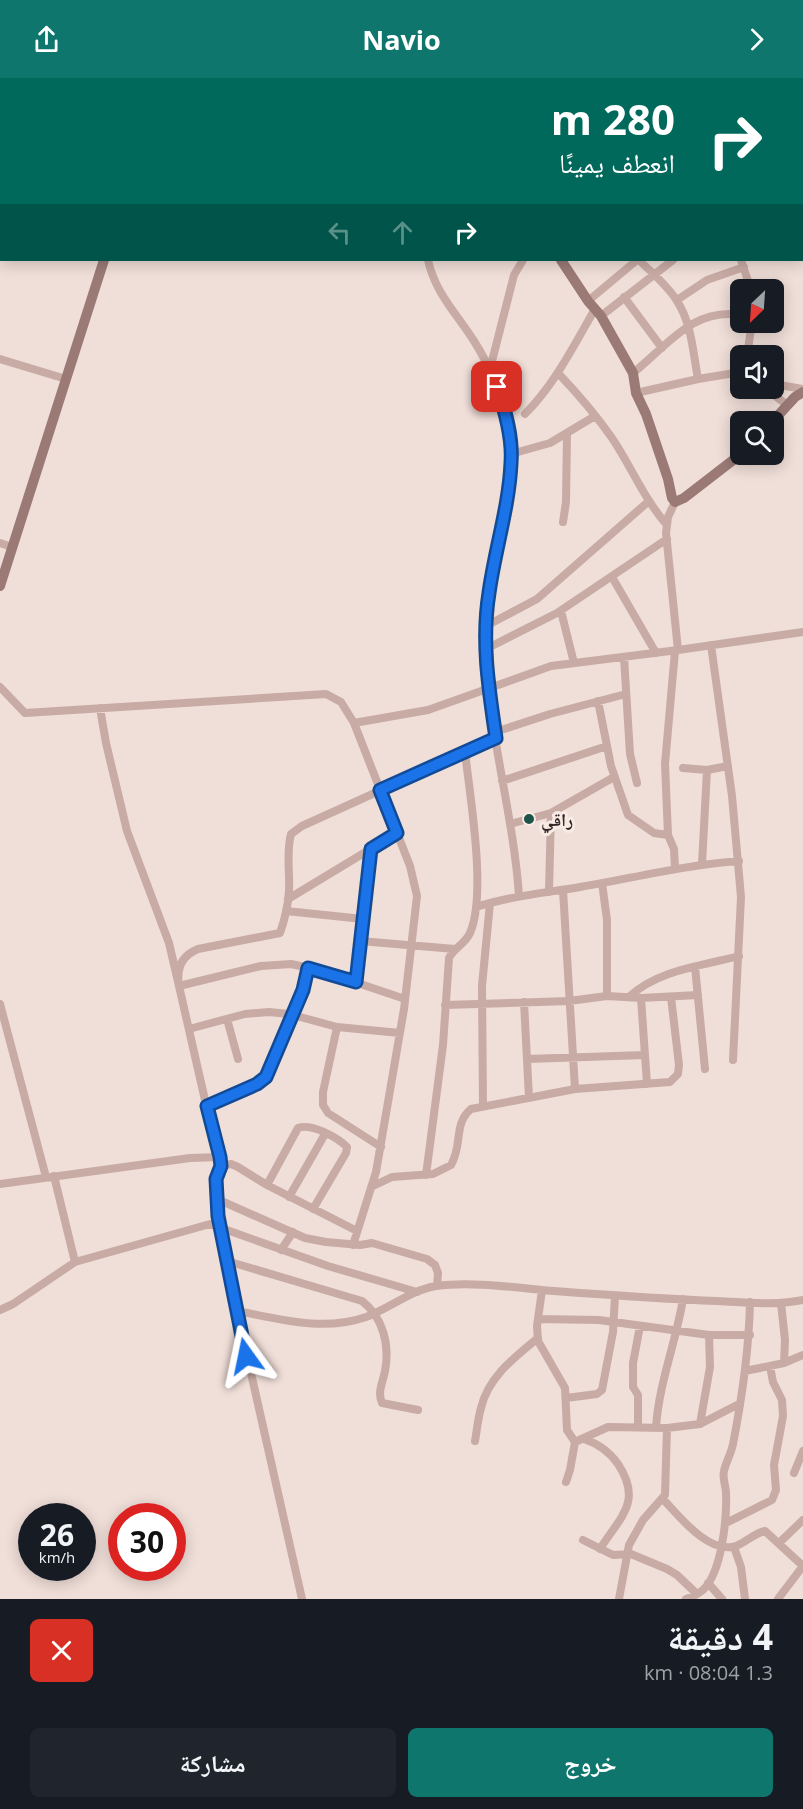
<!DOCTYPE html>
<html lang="ar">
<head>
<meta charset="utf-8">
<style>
	:root { --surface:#171b24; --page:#20242c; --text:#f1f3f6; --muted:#9ea1a6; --accent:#0f766e }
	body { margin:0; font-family:"Open Sans","Noto Naskh Arabic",sans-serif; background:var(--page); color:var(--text); direction:rtl; height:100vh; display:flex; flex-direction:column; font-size:22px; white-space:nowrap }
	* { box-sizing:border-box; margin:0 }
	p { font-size:20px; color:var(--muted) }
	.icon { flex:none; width:33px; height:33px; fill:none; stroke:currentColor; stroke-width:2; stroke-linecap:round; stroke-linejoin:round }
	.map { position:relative; height:1521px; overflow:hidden; direction:ltr }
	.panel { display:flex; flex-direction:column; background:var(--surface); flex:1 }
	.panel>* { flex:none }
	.guide { position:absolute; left:0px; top:0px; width:804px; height:183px; box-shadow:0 3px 15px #0003; direction:rtl; background:#00695c; color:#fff; overflow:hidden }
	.needle { width:39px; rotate:205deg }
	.fabs { position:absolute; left:730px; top:201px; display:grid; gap:12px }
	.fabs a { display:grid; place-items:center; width:54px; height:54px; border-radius:9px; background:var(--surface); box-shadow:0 3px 15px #0003; font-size:30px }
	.speed { position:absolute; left:18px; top:1425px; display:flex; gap:12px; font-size:30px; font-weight:700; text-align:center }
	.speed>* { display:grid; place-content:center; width:78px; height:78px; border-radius:50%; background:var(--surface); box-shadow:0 3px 15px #0003; line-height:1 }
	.speed small { font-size:15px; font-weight:400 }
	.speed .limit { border:9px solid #d22; background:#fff; color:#111 }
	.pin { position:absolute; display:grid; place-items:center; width:51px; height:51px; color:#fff; margin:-26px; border-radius:12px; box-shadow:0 3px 9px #0006 }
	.me { position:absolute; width:66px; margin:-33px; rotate:348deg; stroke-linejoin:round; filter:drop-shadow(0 0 4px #0008) }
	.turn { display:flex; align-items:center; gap:21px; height:126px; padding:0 30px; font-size:27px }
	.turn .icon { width:78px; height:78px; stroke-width:2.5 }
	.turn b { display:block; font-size:42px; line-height:51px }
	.lanes { display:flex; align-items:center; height:57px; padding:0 30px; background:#0003; justify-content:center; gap:30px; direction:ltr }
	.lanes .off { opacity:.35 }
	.round { display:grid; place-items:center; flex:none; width:63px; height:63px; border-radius:9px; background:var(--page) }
	.headline { display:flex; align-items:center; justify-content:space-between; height:102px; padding:0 30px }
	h1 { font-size:36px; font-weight:700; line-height:45px }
	.action { display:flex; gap:12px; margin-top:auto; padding:12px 30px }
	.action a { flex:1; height:69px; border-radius:9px; background:var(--accent); color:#fff; font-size:24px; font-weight:700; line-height:69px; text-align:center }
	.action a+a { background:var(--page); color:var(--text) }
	header { display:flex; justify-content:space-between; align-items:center; height:78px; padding:0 30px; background:var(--accent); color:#fff; font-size:27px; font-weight:700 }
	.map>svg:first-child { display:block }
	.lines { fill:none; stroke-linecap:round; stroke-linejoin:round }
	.street { stroke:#c8aba4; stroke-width:8 }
	.secondary { stroke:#9b7a76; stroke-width:10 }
	.route-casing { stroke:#114b97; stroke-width:15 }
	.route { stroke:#1a73e8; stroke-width:10 }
	.poi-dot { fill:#1c5449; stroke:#f8eae4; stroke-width:2 }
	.labels { text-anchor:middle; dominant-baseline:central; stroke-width:6; stroke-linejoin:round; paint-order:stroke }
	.poi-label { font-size:18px; font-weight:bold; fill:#332626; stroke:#f8eae4; text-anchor:start }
</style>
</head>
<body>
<header><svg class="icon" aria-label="forward" viewBox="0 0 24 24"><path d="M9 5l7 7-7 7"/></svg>Navio<svg class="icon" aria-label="share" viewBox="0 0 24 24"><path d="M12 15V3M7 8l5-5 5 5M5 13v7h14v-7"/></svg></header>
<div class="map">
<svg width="803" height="1521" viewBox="0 0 803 1521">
	<rect width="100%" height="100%" fill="#f0ded8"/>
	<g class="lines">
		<path class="street" d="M 91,0 L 96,2
			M 182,2 L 182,0
			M 446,2 L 447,0
			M 486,2 L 487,0
			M 540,2 L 540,0
			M 648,2 L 651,0
			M 802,71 L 803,71
			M 428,182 C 435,215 457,236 474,263 C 493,293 505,326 510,360 C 512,379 510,396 507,414 C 501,461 487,506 486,553 C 484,643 513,729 519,818
			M 741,182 L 751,212
			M 624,219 L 662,270
			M 677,222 L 707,202 L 744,189
			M 588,223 L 637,182
			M 601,238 L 673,182
			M 747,278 L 752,244
			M 0,281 L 66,301
			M 490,291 L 514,197 L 523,182
			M 558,295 C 577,315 596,337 612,360 C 631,388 644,421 667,447
			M 633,295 C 667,268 693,229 741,237
			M 698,301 L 741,294
			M 774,306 L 803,311
			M 765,310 L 787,327
			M 636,315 L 698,301 C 693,275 692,246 677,223 C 668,208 652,195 639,182
			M 525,336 C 555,306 574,267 595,231
			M 511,376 L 550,365 L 595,338
			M 675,424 L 668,439 L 666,455 L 678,572
			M 563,444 L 566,424 L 567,355
			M 0,465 L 12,469
			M 612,499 L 656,575
			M 561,533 L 574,585
			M 486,548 L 537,521 L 649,423
			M 711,567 L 732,718 L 741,819 L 733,982
			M 486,571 L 557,535 L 667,461
			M 675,573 L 665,686 L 668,757 L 674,771 L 675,790
			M 624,579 L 630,676 L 637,705
			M 0,609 L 25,635 L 326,616 L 341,624 L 354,645 L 410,788 L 417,818 L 404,931 L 376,1094 L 353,1167
			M 598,623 L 611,688 L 628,737 L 654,755 L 668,757
			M 100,630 L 106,665 L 127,753 L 169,865 L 179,908 L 261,888 L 291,886 L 319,892 L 405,921
			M 354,645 L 428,632 L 551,588 L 678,572 L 803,554
			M 495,654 L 550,636 L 626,616
			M 683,690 L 707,692 L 728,688
			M 502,703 L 607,668
			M 510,746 L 551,735 L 614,699
			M 702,786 L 707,692
			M 602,805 L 607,842 L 607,918
			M 563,812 L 575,1011
			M 549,814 L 551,735
			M 288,821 L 397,755
			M 476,829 C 510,818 545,815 580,809 C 633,800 685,787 739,783
			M 286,833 L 363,841
			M 360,863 L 455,871
			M 695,889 L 705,991
			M 356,904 L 371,771
			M 629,919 C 658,892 701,888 739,878
			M 641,920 L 647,1006
			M 524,924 L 529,1020
			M 0,926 L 46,1099
			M 445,927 L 569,923 L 607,918 L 641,920 L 698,917
			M 227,941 L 238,981
			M 337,949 L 323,1014 L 323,1027 L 328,1035 L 381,1069
			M 189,951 L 245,936 L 269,934 L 289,936 L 337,949 L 400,955
			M 527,981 L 645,977
			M 207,1028 L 257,1006 L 265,999 L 303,912 L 308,890
			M 483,1028 L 482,908 L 490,825
			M 221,1088 L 218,1069 L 210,1044 L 179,908 C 176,891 181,878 198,871 L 280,855 C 285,841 288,827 289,813 C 290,794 286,775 291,756 L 302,748 L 496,660
			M 426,1097 L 443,967 L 449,880 C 454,870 465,866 470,855 C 487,816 470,719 465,674
			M 54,1098 L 75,1184
			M 0,1106 L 190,1080 L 220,1079
			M 267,1107 L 298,1050 C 311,1045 337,1059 347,1069 L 346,1075 L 313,1131
			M 373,1108 L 392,1099 L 433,1096 L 451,1087 C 463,1067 453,1046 471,1031 L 575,1011 L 670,1004 L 678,996 L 679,987 L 671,919
			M 289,1119 L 325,1056
			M 217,1121 L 305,1160 L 326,1164 L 360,1167 L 372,1165 L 427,1181 L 435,1187 L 438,1195 L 437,1208
			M 281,1172 L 293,1154
			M 227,1183 L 362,1223 C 383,1239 390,1267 385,1293 C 383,1304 377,1314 382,1325 L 418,1332
			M 542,1212 L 537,1248 L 538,1263 L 565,1310 L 567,1352 L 575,1364 L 570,1392 L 566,1404
			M 781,1225 L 785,1262 L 784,1285
			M 0,1232 L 13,1226 L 75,1184 L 210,1146 L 328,1188 L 417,1214
			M 237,1233 C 280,1241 323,1254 366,1239 C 390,1230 411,1212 436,1208 C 472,1203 518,1210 554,1213 C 608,1217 663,1221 717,1223 C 745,1224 775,1228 803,1222
			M 538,1241 L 599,1242 L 709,1257 L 750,1257
			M 745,1293 L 784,1285 L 803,1277
			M 566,1320 L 597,1316 L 602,1312 L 613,1254 L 615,1218
			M 700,1346 L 710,1289 L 709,1257
			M 638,1348 L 638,1317 L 633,1309 L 633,1285 L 640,1248
			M 656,1349 C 659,1305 676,1264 683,1221
			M 584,1361 C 599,1366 609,1373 618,1386 C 643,1424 620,1439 600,1471
			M 475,1363 C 477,1352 478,1340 481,1330 C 488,1299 515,1279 538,1260
			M 575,1364 L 608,1349 L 667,1350 L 700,1346 L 739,1326
			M 794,1395 L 803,1373
			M 663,1421 C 679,1438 709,1477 736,1468 C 746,1464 755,1455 765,1453 L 803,1488
			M 726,1445 L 772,1422 L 776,1412 L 774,1387 L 783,1338 L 782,1322 L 773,1304 L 770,1288
			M 583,1462 L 613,1477 L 631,1476 L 667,1491 L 677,1497 L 697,1516
			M 779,1465 L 803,1442
			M 734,1469 L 741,1489 L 745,1521
			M 708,1505 L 722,1521
			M 302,1521 L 227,1189 C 222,1158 209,1118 221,1088 L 231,1086 L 238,1089 L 267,1107 L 357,1153
			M 619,1521 L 629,1467 L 643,1442 L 665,1417 L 667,1350
			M 686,1521 C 692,1519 698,1516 703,1512 C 722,1494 727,1440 726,1415 C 726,1408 722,1400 724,1393 C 726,1384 731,1376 733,1366 C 742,1320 749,1272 750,1224
			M 778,1521 L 803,1488"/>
		<path class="secondary" d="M 581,0 L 582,2
			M 161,2 L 161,0
			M 561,182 L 588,223 L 601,238 L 633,295 L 636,315 L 646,336 L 668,401 L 672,420 L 675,424 L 684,420 L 741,376
			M 772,344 L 795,319 L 803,314
			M 0,508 L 104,182"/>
	</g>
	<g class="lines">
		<g class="route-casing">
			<path id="route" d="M 246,1278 L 218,1138 L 216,1101 L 221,1088 L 220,1079 L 207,1028 L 257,1006 L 266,999 L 303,912 L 308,890 L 356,904 L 371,771 L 397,755 L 380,712 L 496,660 C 489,612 481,564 489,515 C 495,471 509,429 511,385 C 513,359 505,332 497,309"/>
		</g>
		<use href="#route" class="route"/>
	</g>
	<circle class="poi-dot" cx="529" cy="741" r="6"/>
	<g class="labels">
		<g class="poi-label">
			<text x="541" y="741">راقي</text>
		</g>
	</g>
</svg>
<div class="fabs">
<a><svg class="needle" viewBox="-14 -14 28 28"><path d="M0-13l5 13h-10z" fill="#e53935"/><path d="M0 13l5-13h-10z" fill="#9ea1a6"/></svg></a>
<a><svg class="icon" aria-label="sound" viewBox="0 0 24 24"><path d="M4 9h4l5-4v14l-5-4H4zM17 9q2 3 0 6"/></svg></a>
<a><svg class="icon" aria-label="search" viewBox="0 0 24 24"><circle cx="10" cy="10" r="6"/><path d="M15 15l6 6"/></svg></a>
</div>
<div class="speed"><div>26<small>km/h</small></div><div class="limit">30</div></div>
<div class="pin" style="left:497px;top:309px;background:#d93025"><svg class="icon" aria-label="arrive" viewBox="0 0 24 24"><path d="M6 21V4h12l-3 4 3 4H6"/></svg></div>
<svg class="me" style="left:246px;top:1278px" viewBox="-20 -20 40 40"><path d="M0-17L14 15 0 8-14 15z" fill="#1a73e8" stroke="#fff" stroke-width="4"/></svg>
<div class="guide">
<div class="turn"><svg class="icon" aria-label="right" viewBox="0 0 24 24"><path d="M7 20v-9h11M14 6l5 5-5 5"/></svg><div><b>280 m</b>انعطف يمينًا</div></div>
<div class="lanes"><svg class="icon off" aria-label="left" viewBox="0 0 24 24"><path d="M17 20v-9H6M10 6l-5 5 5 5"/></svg><svg class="icon off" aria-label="ahead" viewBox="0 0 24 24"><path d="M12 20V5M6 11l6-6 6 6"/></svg><svg class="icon" aria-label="right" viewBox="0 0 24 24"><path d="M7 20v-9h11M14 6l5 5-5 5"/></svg></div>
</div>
</div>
<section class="panel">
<div class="headline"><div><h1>4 دقيقة</h1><p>1.3 km · 08:04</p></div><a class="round" style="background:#d93025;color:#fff"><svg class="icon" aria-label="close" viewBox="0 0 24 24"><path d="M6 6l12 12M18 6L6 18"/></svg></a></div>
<div class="action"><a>خروج</a><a>مشاركة</a></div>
</section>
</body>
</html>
